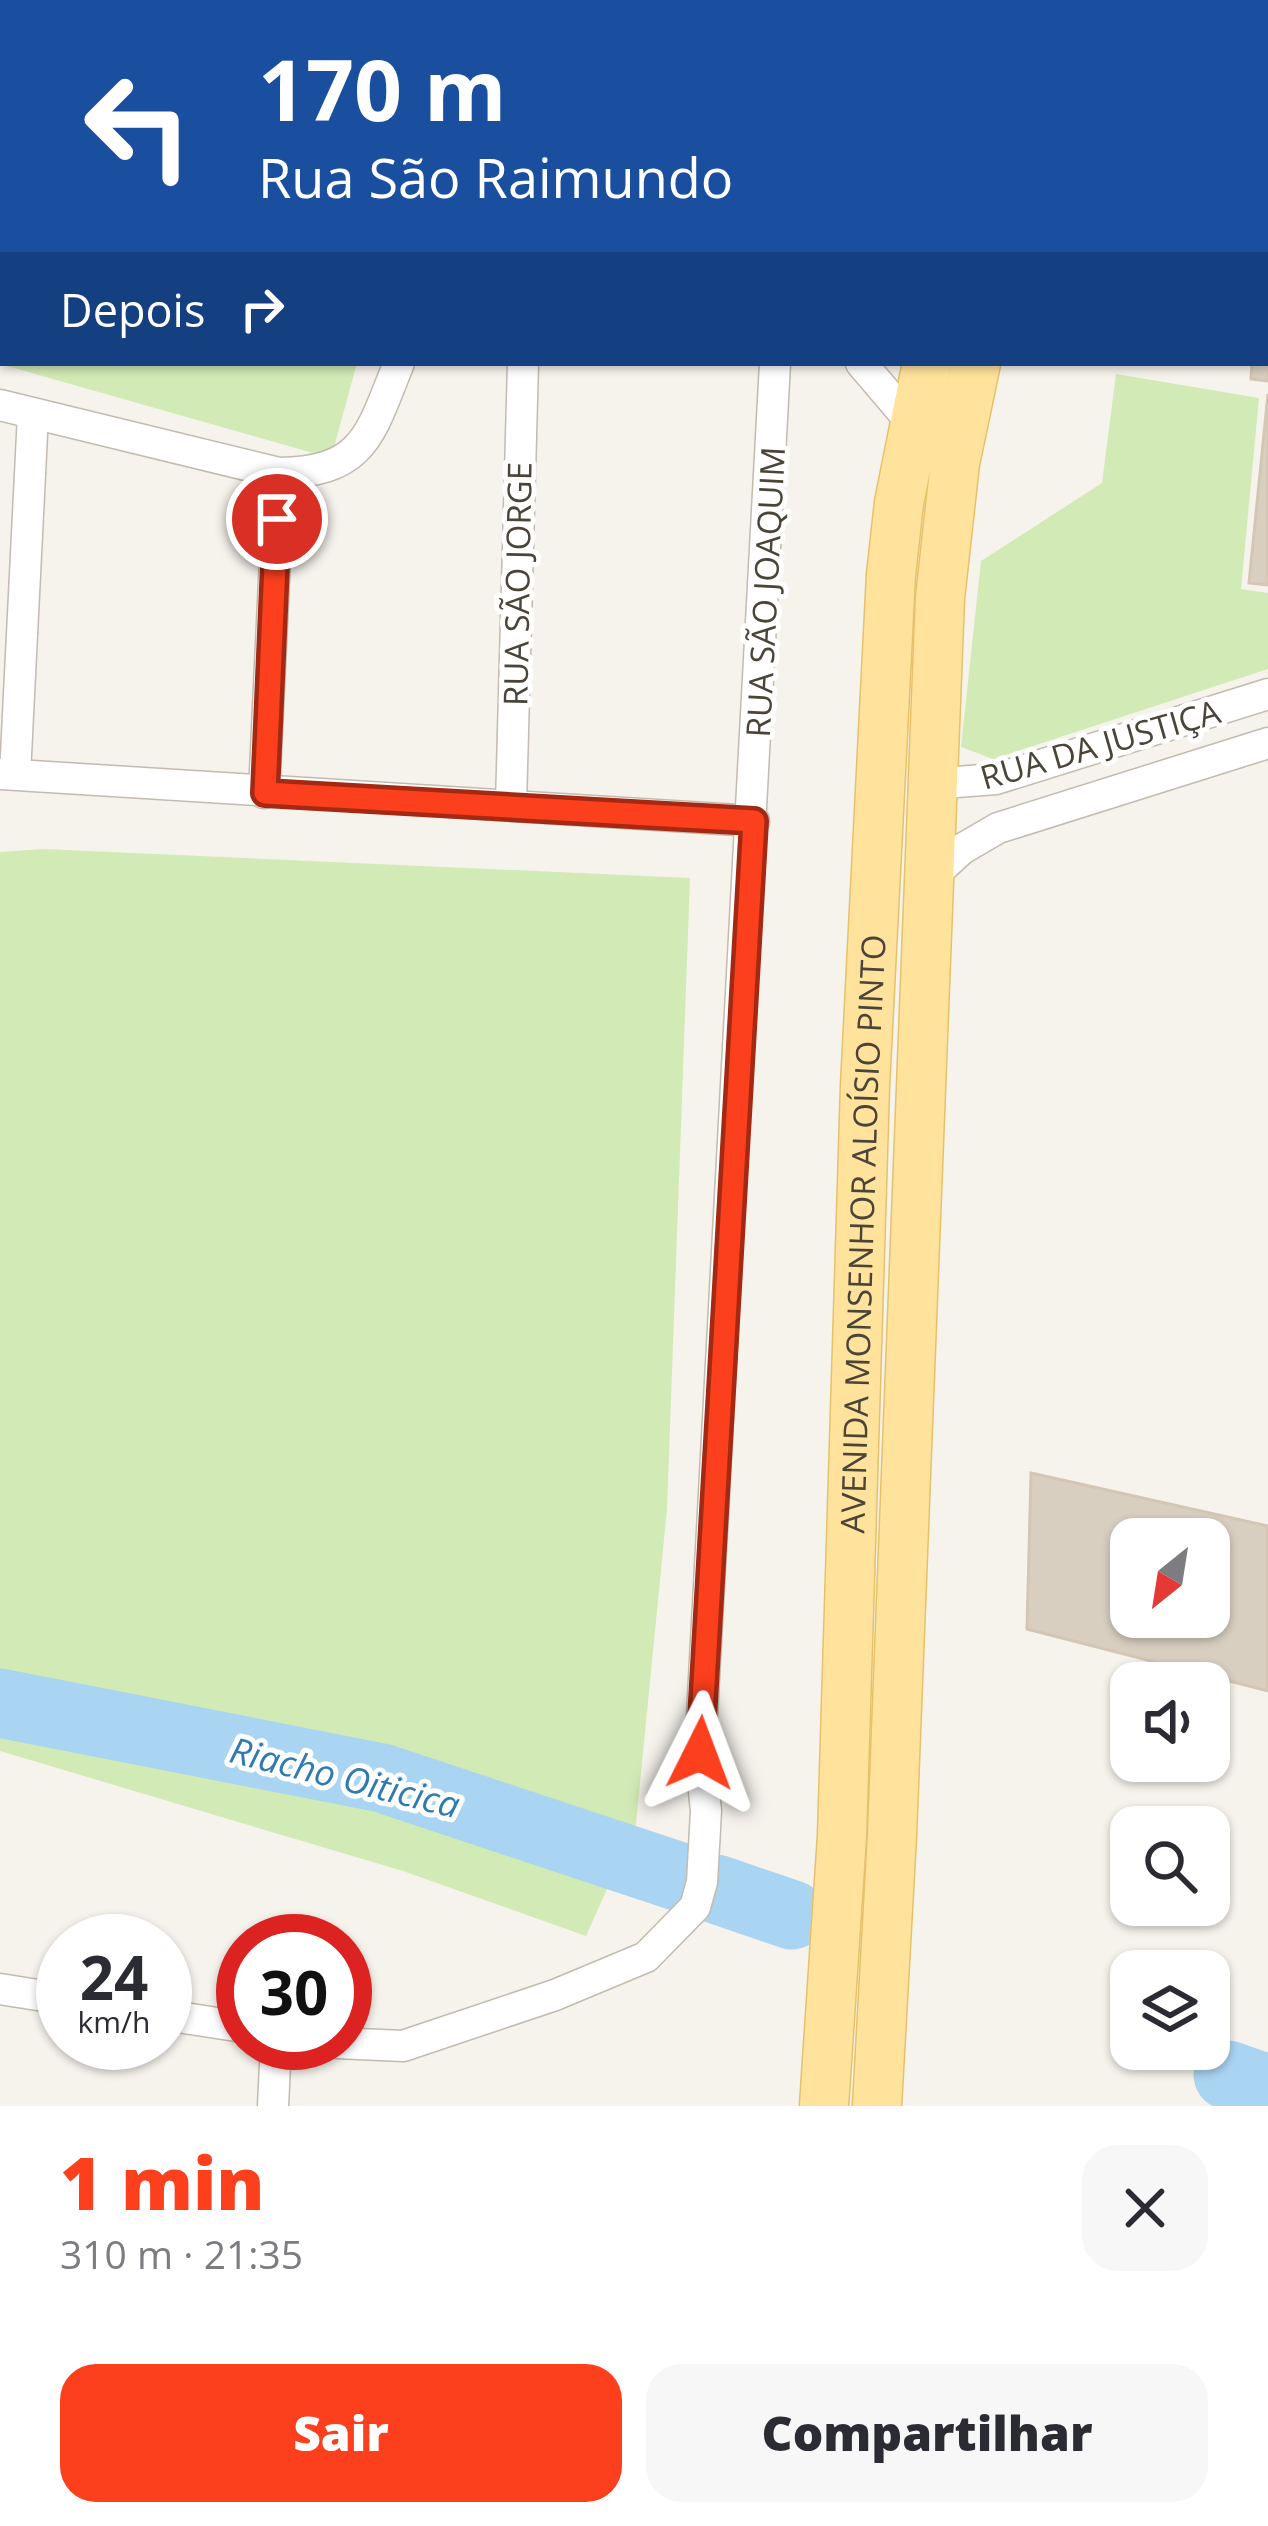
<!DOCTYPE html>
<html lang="pt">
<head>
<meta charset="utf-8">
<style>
	:root { --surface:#fff; --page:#f7f7f7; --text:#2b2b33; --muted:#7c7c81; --accent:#fc3f1d }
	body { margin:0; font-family:"Open Sans",sans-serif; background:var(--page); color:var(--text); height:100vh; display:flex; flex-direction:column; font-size:45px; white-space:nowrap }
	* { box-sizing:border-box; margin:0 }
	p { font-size:39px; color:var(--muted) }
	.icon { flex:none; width:66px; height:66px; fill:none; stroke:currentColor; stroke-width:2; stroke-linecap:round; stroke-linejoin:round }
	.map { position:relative; height:2106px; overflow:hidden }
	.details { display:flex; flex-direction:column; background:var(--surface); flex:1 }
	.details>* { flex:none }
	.top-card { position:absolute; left:0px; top:0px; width:1269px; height:366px; box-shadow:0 3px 9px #0004; background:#1a4fa0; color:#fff; overflow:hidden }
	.needle { width:78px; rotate:210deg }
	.fabs { position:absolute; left:1110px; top:1518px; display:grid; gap:24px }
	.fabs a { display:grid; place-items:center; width:120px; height:120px; border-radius:24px; background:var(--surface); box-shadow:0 3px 9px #0004; font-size:60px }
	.speed { position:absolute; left:36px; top:1914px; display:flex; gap:24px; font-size:60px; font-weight:700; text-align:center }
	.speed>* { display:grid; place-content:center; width:156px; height:156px; border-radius:50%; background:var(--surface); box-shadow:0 3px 9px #0004; line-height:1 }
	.speed small { font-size:30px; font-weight:400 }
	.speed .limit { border:18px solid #d22; background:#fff; color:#111 }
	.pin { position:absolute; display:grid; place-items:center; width:102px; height:102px; color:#fff; margin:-51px; border:6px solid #fff; border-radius:50%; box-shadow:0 3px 12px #0007 }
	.me { position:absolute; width:132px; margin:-66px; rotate:3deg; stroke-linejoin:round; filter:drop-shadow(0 0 9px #0008) }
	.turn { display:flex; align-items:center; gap:42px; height:252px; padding:0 60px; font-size:54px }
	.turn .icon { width:156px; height:156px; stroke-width:2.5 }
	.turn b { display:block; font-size:84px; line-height:102px }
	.then { display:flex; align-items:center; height:114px; padding:0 60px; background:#0003; gap:24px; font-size:45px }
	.round { display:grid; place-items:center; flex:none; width:126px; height:126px; border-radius:36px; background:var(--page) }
	.head { display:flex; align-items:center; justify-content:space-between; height:204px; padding:0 60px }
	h1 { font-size:72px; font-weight:800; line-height:90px; color:var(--accent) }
	.primary-button { display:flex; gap:24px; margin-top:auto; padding:24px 60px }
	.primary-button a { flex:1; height:138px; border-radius:36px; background:var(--accent); color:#fff; font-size:48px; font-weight:800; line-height:138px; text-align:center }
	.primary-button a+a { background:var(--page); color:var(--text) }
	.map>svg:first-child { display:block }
	.green { fill:#d2eab5 }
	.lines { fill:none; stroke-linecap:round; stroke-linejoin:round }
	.river { stroke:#a9d4f2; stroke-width:69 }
	.building { fill:#d8cfc1; stroke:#d3c7b4; stroke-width:3; fill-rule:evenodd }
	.street-casing { stroke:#c2bbae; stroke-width:33 }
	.primary-casing { stroke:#e6c16a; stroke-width:51 }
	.street { stroke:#fff; stroke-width:30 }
	.primary { stroke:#ffe39c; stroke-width:48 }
	.route-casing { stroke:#a42913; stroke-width:30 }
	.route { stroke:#fc3f1d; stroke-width:21 }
	.labels { text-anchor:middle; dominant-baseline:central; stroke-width:10; stroke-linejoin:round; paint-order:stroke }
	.street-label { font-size:33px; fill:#4b4439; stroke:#fff }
	.water-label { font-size:36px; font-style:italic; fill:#2e7ab2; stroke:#fff }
</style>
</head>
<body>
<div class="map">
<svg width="1268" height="2106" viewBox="0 0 1268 2106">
	<rect width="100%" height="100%" fill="#f6f3ec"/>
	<path class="green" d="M 0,0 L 453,0 L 3,3 L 3,363 L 357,363 L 331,458 L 0,364 Z
		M 1104,0 L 1268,0 L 1266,279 L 1266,3 Z
		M 1116,374 L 1259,398 L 1241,589 L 1268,593 L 1268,669 L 993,759 L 961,747 L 981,561 L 1102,483 Z
		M 44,849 L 690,878 L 667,1509 L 636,1824 L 586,1936 L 403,1871 L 0,1751 L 0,852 Z"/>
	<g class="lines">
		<path class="river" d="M 0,1703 L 382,1778 L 683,1878
			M 716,1889 L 792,1915
			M 1228,2075 L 1268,2089"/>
	</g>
	<path class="building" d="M 474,0 L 961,0 L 473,3 Z
		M 1268,310 L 1268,381 L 1251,379 L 1252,363 L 1266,363 Z
		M 1268,394 L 1268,585 L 1249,583 Z
		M 1031,1473 L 1268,1526 L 1268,1691 L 1027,1629 ZM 1131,1539 L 1209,1539 L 1209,1617 L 1131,1617 Z"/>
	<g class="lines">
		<g class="street-casing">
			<path id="street" d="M 861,363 L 912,423
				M 0,405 L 279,473 C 365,472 370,434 399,363
				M 0,774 L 754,821
				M 15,775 L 33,414
				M 930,784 L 996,779 L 1268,694
				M 264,793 L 279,473
				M 511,805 L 523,363
				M 927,881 L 962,849 L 998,828 L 1268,743
				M 0,1989 L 63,1999
				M 165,2015 L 243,2027
				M 337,2043 L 403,2046 L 555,1995 L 646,1957 L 695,1907 L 702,1882 L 706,1811 L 700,1752 L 775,363
				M 273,2106 L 276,2043"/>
		</g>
		<g class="primary-casing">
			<g id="primary">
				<path d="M 1012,3 L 1013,0"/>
				<path d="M 1061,3 L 1062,0"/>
				<path id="s1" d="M 824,2106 L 842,1836 L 865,1086 L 891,575 L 899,503 L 927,363"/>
				<path d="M 877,2106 L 892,1836 L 940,598 L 955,463 L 976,363"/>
			</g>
		</g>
		<use href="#street" class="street"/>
		<use href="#primary" class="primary"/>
	</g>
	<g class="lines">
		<g class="route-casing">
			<path id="route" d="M 277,519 L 265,793 L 754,821 L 700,1753"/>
		</g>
		<use href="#route" class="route"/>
	</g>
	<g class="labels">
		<g class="street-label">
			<text transform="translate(517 584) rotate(-89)">RUA SÃO JORGE</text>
			<text transform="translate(765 592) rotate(-87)">RUA SÃO JOAQUIM</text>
			<text transform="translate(1100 744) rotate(-16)">RUA DA JUSTIÇA</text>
			<text stroke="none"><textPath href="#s1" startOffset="873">AVENIDA MONSENHOR ALOÍSIO PINTO</textPath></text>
		</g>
		<g class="water-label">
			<text transform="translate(345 1777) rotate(14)">Riacho Oiticica</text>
		</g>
	</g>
</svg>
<div class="fabs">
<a><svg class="needle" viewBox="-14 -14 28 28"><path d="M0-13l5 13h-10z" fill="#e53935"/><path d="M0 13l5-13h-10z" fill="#7c7c81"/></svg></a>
<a><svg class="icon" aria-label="sound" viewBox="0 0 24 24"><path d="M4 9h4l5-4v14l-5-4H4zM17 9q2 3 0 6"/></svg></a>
<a><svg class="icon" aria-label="search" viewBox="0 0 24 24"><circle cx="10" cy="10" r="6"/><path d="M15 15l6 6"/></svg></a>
<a><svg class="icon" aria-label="layers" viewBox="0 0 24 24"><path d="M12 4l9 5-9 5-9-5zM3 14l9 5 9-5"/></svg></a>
</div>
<div class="speed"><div>24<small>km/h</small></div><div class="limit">30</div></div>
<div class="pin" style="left:277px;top:519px;background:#d93025"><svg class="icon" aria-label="arrive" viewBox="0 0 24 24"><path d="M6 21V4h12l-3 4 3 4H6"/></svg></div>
<svg class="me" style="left:700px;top:1753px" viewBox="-20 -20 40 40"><path d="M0-17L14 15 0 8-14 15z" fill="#fc3f1d" stroke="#fff" stroke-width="4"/></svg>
<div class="top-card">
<div class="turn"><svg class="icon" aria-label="left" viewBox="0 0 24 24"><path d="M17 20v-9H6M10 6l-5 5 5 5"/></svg><div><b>170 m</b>Rua São Raimundo</div></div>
<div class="then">Depois<svg class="icon" aria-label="right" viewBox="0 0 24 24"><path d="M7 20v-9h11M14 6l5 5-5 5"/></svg></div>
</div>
</div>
<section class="details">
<div class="head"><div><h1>1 min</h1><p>310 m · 21:35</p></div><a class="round"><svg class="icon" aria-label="close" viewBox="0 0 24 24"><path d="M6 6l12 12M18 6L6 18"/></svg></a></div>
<div class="primary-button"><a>Sair</a><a>Compartilhar</a></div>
</section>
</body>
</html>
